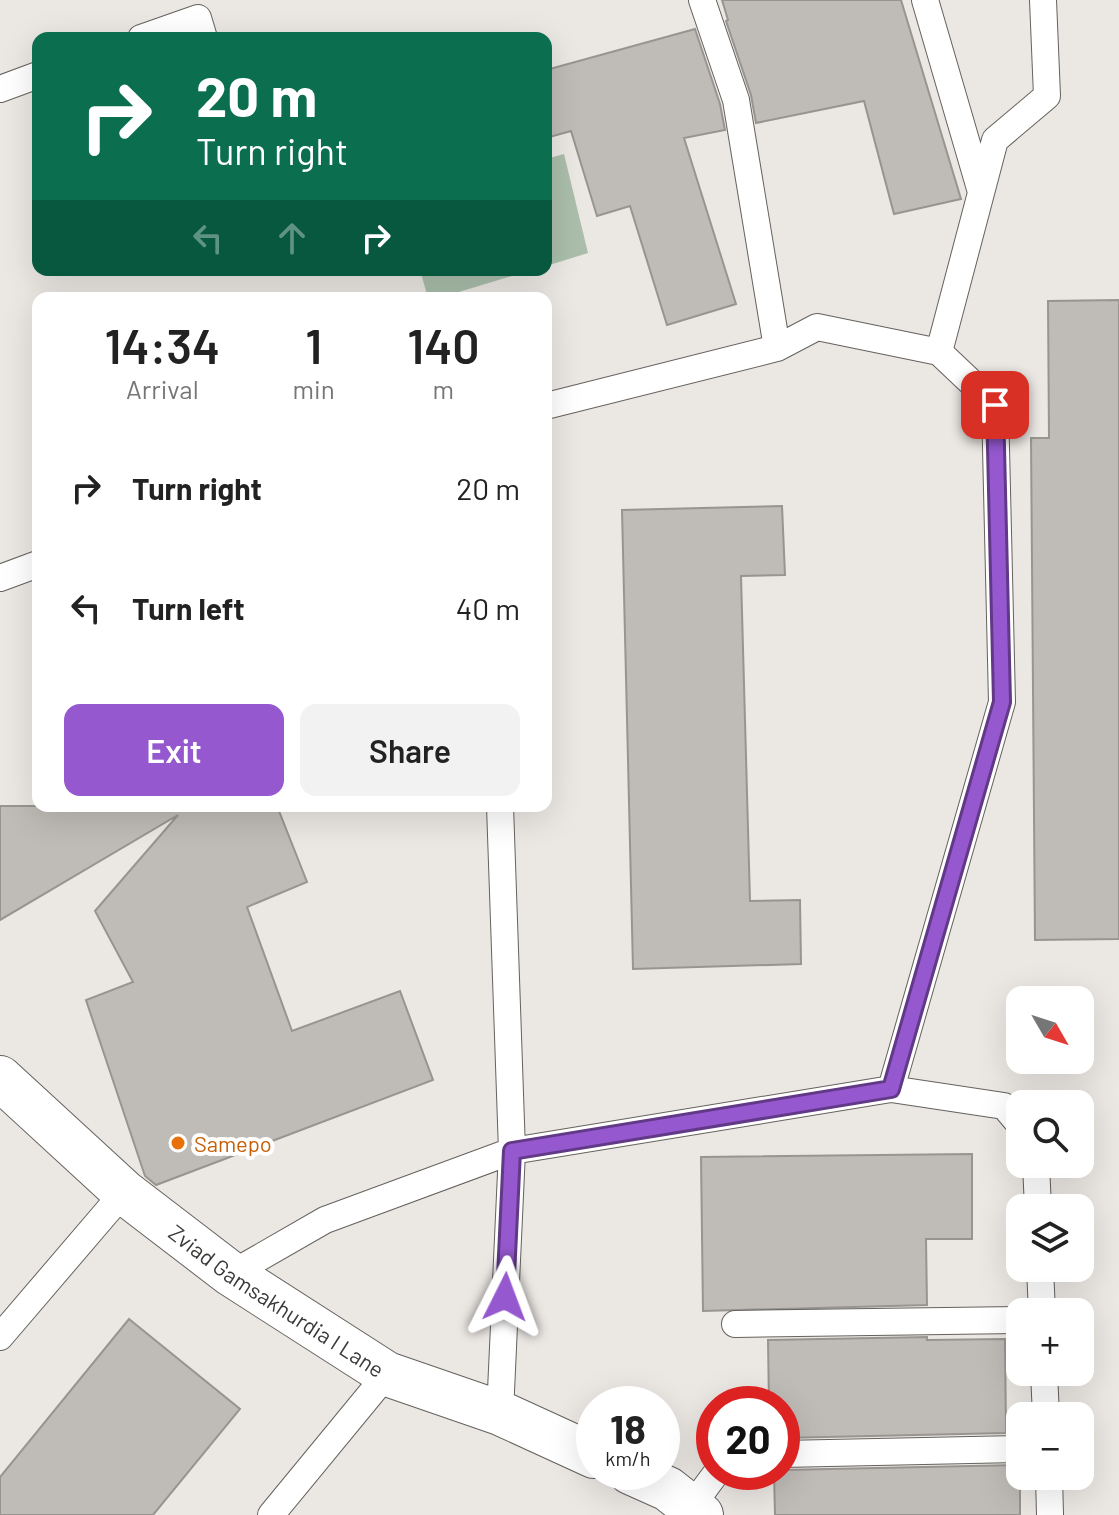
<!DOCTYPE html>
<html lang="en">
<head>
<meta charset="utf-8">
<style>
	:root { --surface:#fff; --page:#f2f2f2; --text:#222; --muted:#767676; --accent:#9558cf }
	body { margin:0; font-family:Barlow,sans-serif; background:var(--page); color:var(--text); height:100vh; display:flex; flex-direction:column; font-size:30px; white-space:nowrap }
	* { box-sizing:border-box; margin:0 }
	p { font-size:26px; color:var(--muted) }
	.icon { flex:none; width:44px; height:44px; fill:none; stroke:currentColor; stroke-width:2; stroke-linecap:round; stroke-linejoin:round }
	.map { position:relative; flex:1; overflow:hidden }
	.drawer { position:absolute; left:32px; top:292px; width:520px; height:520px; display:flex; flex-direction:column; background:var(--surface); border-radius:16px; box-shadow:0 8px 32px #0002 }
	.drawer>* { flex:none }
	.hud { position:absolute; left:32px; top:32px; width:520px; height:244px; border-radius:16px; box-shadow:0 8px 32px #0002; background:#0b6e4f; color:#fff; overflow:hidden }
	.needle { width:52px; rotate:129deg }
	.controls { position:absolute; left:1006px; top:986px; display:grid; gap:16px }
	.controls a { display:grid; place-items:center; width:88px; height:88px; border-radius:16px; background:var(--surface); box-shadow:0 8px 32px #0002; font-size:40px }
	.speed { position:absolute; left:576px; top:1386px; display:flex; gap:16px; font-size:40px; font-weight:700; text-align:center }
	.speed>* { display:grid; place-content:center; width:104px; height:104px; border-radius:50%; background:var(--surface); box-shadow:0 8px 32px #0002; line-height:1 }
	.speed small { font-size:20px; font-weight:400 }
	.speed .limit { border:12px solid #d22; background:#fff; color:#111 }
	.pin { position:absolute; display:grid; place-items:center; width:68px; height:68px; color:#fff; margin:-34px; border-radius:16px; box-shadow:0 4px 12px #0006 }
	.me { position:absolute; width:88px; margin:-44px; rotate:3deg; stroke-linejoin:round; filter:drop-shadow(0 0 6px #0008) }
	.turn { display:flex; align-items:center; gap:28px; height:168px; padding:0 32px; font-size:36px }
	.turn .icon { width:104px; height:104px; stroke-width:2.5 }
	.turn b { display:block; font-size:56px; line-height:68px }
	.lanes { display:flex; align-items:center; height:76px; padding:0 32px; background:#0003; justify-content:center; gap:40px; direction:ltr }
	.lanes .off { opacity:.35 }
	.eta { display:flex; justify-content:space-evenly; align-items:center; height:136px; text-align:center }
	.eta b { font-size:48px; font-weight:600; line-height:56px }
	.button { display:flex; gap:16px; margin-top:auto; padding:16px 32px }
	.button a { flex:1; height:92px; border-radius:16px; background:var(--accent); color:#fff; font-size:32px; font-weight:600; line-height:92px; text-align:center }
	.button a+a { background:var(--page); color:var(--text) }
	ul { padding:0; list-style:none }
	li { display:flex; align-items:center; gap:24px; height:120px; padding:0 32px }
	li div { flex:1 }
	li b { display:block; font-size:30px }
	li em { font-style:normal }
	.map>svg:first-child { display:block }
	.green { fill:#aabeab }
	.building { fill:#bfbbb7; stroke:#989591; stroke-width:2 }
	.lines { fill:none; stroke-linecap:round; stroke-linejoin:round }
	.service-casing { stroke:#65625e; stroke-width:28 }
	.tertiary-casing { stroke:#65625e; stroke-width:46 }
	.service { stroke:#fff; stroke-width:26 }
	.tertiary { stroke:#fff; stroke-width:44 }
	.route-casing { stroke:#613987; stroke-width:20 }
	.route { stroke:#9558cf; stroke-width:14 }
	.food-dot { fill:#e8710a; stroke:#fff; stroke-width:3 }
	.labels { text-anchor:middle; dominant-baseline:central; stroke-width:8; stroke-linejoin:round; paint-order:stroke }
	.food-label { font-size:22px; fill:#c56008; stroke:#fff; text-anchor:start }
	.street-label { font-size:22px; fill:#3a3937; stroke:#fff }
</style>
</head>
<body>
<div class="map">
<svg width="1119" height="1515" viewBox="0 0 1119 1515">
	<rect width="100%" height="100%" fill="#ebe7e3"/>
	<path class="green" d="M 564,154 L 588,253 L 546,266 L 546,159 Z
		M 420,270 L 532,270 L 439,298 L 428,298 Z"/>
	<path class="building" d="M 722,0 L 901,0 L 961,199 L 894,214 L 864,101 L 756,123 L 751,95 L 726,21 L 728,20 Z
		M 695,29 L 720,104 L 725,130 L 684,138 L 736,304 L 667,325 L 630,206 L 597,216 L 571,131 L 546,138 L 546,70 Z
		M 1119,300 L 1119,939 L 1035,940 L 1031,438 L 1049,438 L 1048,301 Z
		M 782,506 L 785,575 L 741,576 L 750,901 L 800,900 L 801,964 L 633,969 L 622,510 Z
		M 0,806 L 277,806 L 307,882 L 247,907 L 292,1031 L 400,991 L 433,1080 L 156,1185 L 145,1176 L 86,1000 L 133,982 L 95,911 L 178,815 L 0,920 Z
		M 972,1154 L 972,1239 L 926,1239 L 927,1305 L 703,1311 L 701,1157 Z
		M 129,1319 L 240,1409 L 153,1515 L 0,1515 L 0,1477 Z
		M 927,1337 L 927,1340 L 1005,1339 L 1006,1433 L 782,1438 L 782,1404 L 769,1404 L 768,1340 Z
		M 1020,1465 L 1020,1515 L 775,1515 L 774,1472 L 782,1470 Z"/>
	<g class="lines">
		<g class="service-casing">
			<path id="service" d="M 702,0 L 736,100 L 777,348
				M 925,0 L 981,192
				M 141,38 L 198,18 L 204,38
				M 0,89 L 38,75
				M 939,352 L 995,140 L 1047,96 L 1043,0
				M 546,406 L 777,348 L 817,327 L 939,352 L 995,405 L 1002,702 L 891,1089
				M 0,578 L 38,564
				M 1036,1164 L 1038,1208
				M 1040,1268 L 1042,1312
				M 231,1274 L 325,1220 L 512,1151 L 891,1089 L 1004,1106 L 1020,1125
				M 735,1324 L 1020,1320
				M 0,1337 L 124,1192
				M 1044,1372 L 1046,1416
				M 500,1413 L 512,1151 L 500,806
				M 782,1454 L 1020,1449
				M 1049,1476 L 1050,1515
				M 691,1507 L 717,1472
				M 271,1515 L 387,1374"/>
		</g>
		<g class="tertiary-casing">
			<g id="tertiary">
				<path id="s1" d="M 0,1078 L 124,1192 L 231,1274 L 387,1374 L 500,1413 L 594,1456"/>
				<path d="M 630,1472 L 668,1489 L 701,1515"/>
			</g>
		</g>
		<use href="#service" class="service"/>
		<use href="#tertiary" class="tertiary"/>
	</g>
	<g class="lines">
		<g class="route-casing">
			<path id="route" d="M 505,1297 L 512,1151 L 891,1089 L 1002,702 L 995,405"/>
		</g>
		<use href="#route" class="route"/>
	</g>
	<circle class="food-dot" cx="178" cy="1143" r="8"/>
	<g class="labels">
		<g class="food-label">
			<text x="194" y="1143">Samepo</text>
		</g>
		<g class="street-label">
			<text stroke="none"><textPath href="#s1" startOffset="356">Zviad Gamsakhurdia I Lane</textPath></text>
		</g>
	</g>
</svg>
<div class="controls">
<a><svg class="needle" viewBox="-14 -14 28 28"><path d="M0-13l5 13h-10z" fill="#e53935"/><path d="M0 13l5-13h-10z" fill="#767676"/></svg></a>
<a><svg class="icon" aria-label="search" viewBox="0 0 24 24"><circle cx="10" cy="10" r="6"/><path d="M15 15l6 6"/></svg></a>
<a><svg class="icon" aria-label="layers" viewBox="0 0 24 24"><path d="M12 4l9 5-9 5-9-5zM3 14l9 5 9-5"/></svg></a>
<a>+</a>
<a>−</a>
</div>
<div class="speed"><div>18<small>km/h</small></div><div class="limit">20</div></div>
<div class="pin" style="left:995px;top:405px;background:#d93025"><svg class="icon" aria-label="arrive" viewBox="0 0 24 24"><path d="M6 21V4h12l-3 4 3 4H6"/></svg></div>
<svg class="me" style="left:505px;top:1297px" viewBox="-20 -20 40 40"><path d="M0-17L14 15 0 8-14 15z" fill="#9558cf" stroke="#fff" stroke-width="4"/></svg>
<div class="hud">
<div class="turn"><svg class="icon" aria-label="right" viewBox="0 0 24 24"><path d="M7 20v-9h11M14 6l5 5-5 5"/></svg><div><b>20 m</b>Turn right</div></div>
<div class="lanes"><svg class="icon off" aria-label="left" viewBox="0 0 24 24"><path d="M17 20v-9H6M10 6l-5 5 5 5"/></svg><svg class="icon off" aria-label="ahead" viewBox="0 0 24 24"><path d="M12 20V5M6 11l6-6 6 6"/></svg><svg class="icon" aria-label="right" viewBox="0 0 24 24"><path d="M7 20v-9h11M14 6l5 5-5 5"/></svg></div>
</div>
<section class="drawer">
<div class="eta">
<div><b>14:34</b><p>Arrival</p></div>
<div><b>1</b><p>min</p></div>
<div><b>140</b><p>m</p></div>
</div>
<ul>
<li><svg class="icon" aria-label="right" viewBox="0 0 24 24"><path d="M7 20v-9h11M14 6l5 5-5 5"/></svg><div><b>Turn right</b></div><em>20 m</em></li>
<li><svg class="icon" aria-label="left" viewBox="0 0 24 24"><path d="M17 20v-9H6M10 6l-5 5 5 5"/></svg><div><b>Turn left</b></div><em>40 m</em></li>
</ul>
<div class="button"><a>Exit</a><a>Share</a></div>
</section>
</div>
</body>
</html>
